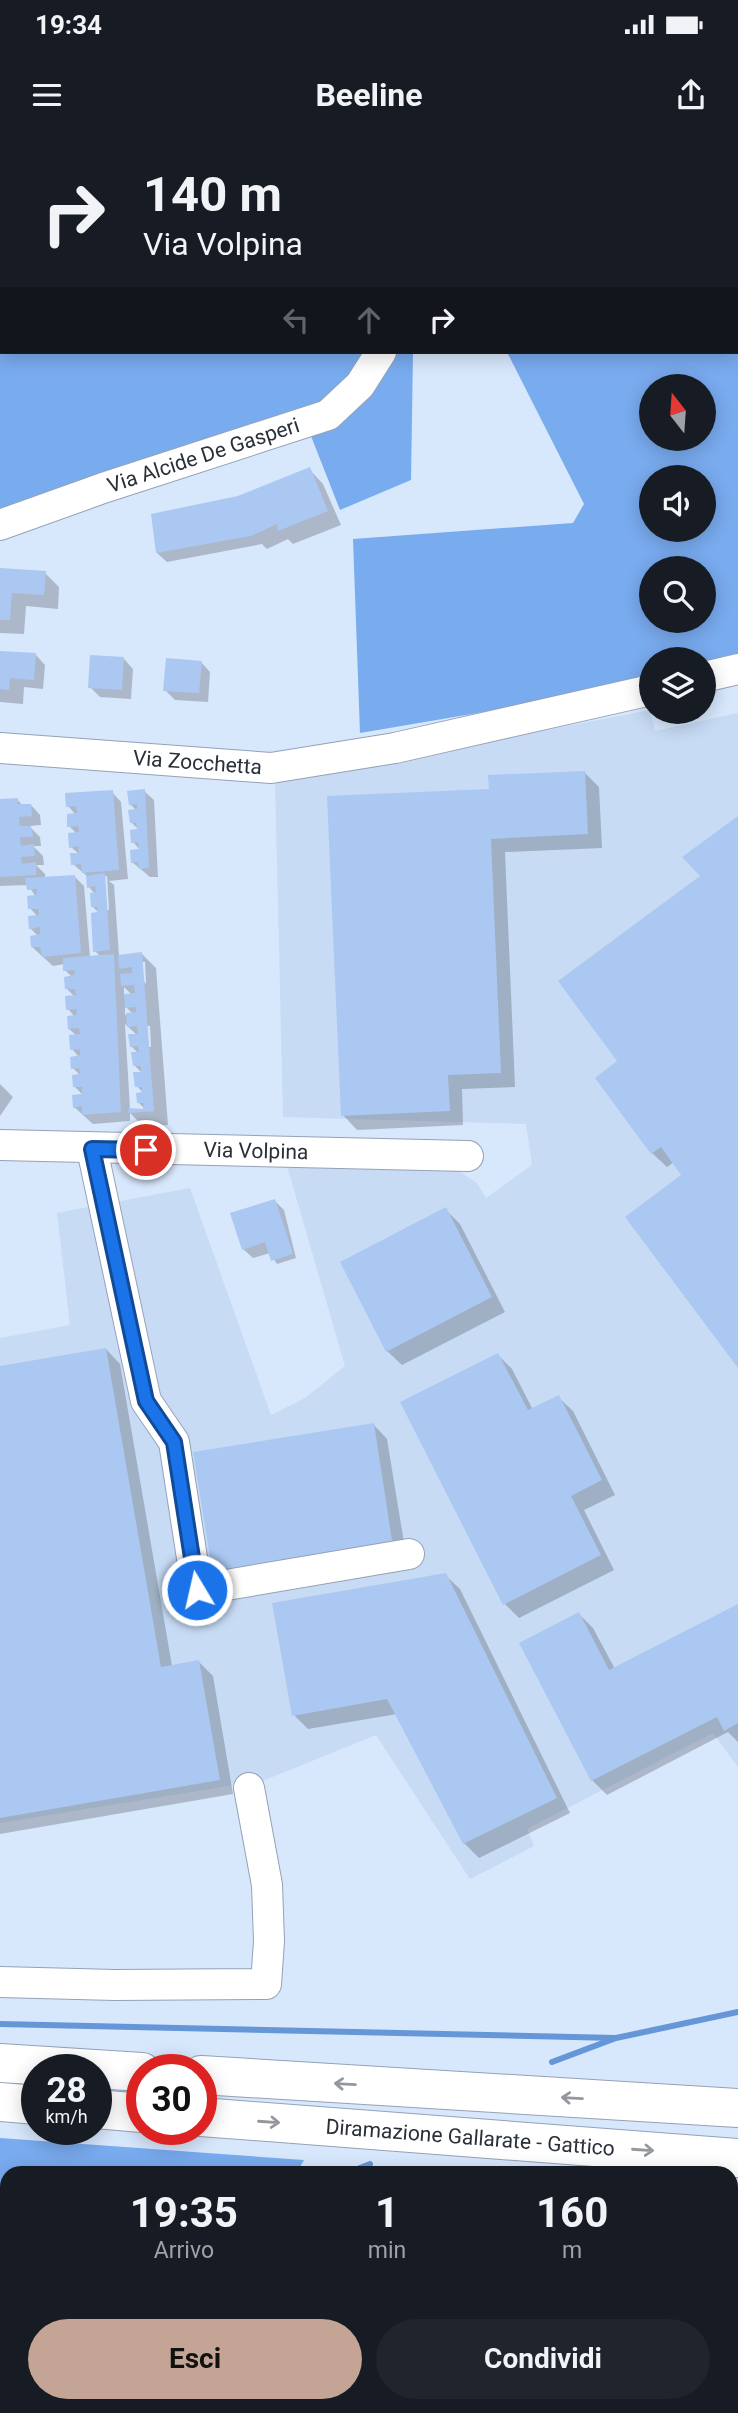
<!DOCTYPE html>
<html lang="it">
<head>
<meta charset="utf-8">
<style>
	:root { --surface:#171b24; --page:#20242c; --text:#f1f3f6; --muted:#9ea1a6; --accent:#c3a495 }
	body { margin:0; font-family:Roboto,sans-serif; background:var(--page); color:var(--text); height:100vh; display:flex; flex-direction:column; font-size:26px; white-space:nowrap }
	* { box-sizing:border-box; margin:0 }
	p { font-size:23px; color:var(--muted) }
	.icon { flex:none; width:38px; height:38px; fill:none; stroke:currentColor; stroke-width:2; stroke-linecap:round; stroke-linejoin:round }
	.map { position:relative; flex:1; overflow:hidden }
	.drawer { position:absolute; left:0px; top:2026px; width:738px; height:247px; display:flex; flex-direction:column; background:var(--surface); border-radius:21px 21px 0 0; box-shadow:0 4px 18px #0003 }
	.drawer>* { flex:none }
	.top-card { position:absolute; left:0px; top:0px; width:738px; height:214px; box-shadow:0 4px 18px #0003; background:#171b24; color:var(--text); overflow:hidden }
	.needle { width:46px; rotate:343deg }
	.tools { position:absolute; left:639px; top:234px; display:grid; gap:14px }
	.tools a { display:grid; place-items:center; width:77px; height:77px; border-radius:50%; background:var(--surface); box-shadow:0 4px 18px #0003; font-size:35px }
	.speed { position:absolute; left:21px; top:1914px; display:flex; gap:14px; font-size:35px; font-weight:700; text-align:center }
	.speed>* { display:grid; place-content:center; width:91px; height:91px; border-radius:50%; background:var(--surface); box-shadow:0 4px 18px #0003; line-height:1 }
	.speed small { font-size:18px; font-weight:400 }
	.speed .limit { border:10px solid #d22; background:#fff; color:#111 }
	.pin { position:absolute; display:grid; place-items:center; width:60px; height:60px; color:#fff; margin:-30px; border:4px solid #fff; border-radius:50%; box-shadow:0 2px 7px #0007 }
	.me { position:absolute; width:77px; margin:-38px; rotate:351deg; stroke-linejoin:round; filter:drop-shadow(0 0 5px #0008) }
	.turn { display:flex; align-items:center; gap:24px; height:147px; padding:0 28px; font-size:32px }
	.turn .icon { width:91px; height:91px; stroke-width:2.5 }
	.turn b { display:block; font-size:49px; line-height:60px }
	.lanes { display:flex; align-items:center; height:66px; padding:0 28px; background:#0003; justify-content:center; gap:35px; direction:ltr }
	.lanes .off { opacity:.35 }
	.eta { display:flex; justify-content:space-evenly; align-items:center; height:119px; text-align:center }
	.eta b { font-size:42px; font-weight:700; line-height:49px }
	.button { display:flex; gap:14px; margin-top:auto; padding:14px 28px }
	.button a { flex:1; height:80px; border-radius:42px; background:var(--accent); color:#111; font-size:28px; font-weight:700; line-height:80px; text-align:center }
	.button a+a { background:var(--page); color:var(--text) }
	.status { display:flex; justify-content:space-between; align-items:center; height:49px; padding:0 35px; background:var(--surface); direction:ltr }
	.status svg { height:19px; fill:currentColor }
	header { display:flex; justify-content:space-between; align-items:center; height:91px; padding:0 28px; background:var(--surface); font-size:32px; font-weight:700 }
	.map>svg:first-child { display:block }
	.built { fill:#c7dbf5 }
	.forest { fill:#79abef; fill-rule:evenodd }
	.shadow { fill:#0003; fill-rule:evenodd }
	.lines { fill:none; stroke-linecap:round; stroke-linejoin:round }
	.stream { stroke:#6496d8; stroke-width:6 }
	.building { fill:#aac8f2 }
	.minor-casing { stroke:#94a2b6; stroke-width:32 }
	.major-casing { stroke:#94a2b6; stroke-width:40 }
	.highway-casing { stroke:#94a2b6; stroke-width:40 }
	.minor { stroke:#fff; stroke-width:30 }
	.major { stroke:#fff; stroke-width:38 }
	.highway { stroke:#fff; stroke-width:38 }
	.oneway { stroke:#94989c }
	.route-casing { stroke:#114b97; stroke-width:18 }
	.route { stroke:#1a73e8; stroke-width:12 }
	.labels { text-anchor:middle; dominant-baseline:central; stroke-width:5; stroke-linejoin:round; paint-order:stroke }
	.street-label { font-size:21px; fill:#2a3038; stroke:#fff }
</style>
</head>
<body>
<div class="status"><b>19:34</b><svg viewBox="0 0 49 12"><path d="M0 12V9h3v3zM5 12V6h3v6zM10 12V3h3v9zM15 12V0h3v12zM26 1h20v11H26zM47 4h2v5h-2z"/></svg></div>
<header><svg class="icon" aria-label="menu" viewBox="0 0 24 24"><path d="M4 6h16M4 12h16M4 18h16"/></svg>Beeline<svg class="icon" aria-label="share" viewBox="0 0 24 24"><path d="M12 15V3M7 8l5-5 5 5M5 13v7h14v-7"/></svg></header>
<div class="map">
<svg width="738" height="2273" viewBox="0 0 738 2273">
	<rect width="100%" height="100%" fill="#d7e7fc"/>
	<path class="built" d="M 650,570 L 655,591 L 738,573 L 738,1627 L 713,1593 L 527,1689 L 534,1706 L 470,1739 L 376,1595 L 265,1640 L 0,1683 L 0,1198 L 70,1185 L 57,1073 L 190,1048 L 271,1275 L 305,1258 L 345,1226 L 287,1026 L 451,1026 L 477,1043 L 486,1058 L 532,1025 L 526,984 L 283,977 L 275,638 L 407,617 Z"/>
	<path class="forest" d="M 0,0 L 738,0 L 738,514 L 704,522 L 704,520 L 651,520 L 651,538 L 590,554 L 360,593 L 353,399 L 573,383 L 584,364 L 507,212 L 737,212 L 737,2 L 2,2 L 2,212 L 413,212 L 411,340 L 340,370 L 300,268 L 0,371 ZM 651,247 L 704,247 L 704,299 L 651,299 ZM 651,338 L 704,338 L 704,390 L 651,390 ZM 651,429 L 704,429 L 704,481 L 651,481 Z
		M 0,1998 L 304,2020 L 296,2034 L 7,2034 L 7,2208 L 0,2200 Z
		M 732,2080 L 738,2080 L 738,2273 L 374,2273 L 389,2266 L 732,2266 Z
		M 58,2266 L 111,2266 L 116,2273 L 64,2273 Z"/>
	<path class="shadow" d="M 309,329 L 323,344 L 341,385 L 293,404 L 288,399 L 267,409 L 262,404 L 167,422 L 157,413 L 239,358 Z
		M 0,430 L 45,433 L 59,447 L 58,469 L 26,466 L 24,494 L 0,493 Z
		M 0,513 L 36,515 L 45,525 L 43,549 L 24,547 L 23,564 L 0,562 Z
		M 124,519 L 133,529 L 131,559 L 100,557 L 90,547 Z
		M 201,522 L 210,532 L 208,562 L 175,560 L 165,550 Z
		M 585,633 L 599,647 L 602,708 L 505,712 L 515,947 L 462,949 L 463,985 L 357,990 L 343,975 L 491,651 Z
		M 144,651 L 154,660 L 158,737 L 150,737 L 132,722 L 141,711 L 133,702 L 140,691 L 131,682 L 137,671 L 130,664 Z
		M 112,652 L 121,662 L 128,739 L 109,741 L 114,745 L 119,816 L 142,814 L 156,828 L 168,985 L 144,987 L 130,973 L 130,981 L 93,984 L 74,967 L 83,955 L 74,946 L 80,935 L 73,928 L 79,917 L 72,909 L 77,896 L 69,889 L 75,877 L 68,869 L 75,857 L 66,848 L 72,837 L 65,830 L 65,824 L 53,826 L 32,807 L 38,796 L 30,788 L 38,777 L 30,768 L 36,757 L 28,745 L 0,746 L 0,661 L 17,659 L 23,666 L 31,665 L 40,675 L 41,685 L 29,686 L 40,697 L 41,706 L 33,706 L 43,716 L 44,725 L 36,725 L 45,734 L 45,739 L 74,736 L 84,746 L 90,817 L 101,817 L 95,811 L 100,774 L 93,767 L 95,754 L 89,747 L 88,737 L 73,724 L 79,714 L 71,707 L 77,694 L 69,686 L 76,675 L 68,666 ZM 107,736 L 109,770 L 107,770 L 103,737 ZM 141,822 L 145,822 L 146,844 L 143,840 ZM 124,847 L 132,855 L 124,856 ZM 125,866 L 133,874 L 125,875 ZM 125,884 L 138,896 L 131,906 L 139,914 L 134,925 L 143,934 L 137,946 L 144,954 L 138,962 L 147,971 L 130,969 ZM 146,886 L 150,886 L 151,907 L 148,907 Z
		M 738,679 L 738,1225 L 684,1036 L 674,1022 L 667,1027 L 652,1013 L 620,921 L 703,736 Z
		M 0,944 L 13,957 L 0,976 Z
		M 275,1061 L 284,1070 L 296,1118 L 277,1124 L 270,1113 L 253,1118 L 243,1109 Z
		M 446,1070 L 460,1084 L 505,1172 L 402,1225 L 387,1211 Z
		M 106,1209 L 120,1224 L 172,1526 L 199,1522 L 213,1536 L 233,1654 L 0,1694 L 0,1228 Z
		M 498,1215 L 512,1229 L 533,1270 L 558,1257 L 573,1271 L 615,1355 L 584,1370 L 614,1430 L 519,1478 L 505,1464 Z
		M 373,1284 L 387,1299 L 407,1421 L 215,1435 Z
		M 445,1435 L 460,1449 L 570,1673 L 479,1718 L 464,1703 L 397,1574 L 308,1589 L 294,1575 Z
		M 738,1466 L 738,1602 L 728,1592 L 607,1655 L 592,1640 L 522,1504 L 579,1474 L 593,1488 L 615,1529 Z
		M 207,2266 L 288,2266 L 277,2273 L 211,2273 Z"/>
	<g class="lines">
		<path class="stream" d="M 0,1884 L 616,1898
			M 552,1922 L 616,1898 L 738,1872
			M 345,2034 L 370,2024
			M 0,2152 L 7,2149"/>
	</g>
	<path class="building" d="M 310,327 L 328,371 L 278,391 L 277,384 L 251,396 L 156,413 L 151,374 L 238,356 Z
		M 0,428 L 46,431 L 44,455 L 12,453 L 10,480 L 0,480 Z
		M 0,511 L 36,513 L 34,540 L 10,538 L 9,550 L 0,549 Z
		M 90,515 L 124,517 L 122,550 L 88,548 Z
		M 166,518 L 202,521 L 199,553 L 163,551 Z
		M 585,631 L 588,694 L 491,699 L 501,933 L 448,935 L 450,971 L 341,976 L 327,656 L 489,649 L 488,635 Z
		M 145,649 L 149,728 L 139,729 L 138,722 L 131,723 L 130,710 L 139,709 L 138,702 L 131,703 L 130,690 L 137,689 L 136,683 L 130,683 L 128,670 L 137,669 L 137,664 L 129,665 L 127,651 Z
		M 113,650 L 119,730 L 82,733 L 81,724 L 71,725 L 70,713 L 79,713 L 78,706 L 69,708 L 68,693 L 79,692 L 78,686 L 67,687 L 67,674 L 77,673 L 76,666 L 66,667 L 65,653 Z
		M 18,658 L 18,664 L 31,664 L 32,676 L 19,677 L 20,686 L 31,686 L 33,697 L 20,697 L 21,706 L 34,704 L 35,716 L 21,717 L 22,724 L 36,722 L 36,735 L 0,737 L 0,659 Z
		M 738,676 L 738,1228 L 625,1077 L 681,1035 L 661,1007 L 651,1014 L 595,938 L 617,921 L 558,841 L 700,736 L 682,717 Z
		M 105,733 L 110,810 L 93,812 L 91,773 L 98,772 L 97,767 L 91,767 L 90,753 L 96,752 L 95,746 L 87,748 L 86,736 Z
		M 75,735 L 81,813 L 42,817 L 40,807 L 31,807 L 30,796 L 40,794 L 40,787 L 29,789 L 28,776 L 39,775 L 38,769 L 28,769 L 27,756 L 36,755 L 37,749 L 27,750 L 25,738 Z
		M 142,812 L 154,971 L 128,973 L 129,968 L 143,969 L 144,963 L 137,963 L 136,953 L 142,952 L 142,947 L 135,947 L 133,932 L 141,932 L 141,926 L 133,926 L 131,912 L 139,912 L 138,906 L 130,907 L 128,894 L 138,894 L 137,886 L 127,887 L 126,873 L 136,872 L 136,867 L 125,868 L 124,854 L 135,853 L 134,845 L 121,846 L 120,834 L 132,833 L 132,827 L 119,829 L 118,815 Z
		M 114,814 L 121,972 L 82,975 L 82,966 L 73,968 L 72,955 L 82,954 L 82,947 L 73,947 L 72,935 L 80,934 L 79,928 L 71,929 L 70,917 L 80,915 L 80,909 L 70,910 L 69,895 L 80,894 L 79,888 L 68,889 L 67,876 L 76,875 L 77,869 L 66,870 L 65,856 L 76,855 L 75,849 L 65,849 L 64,837 L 74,835 L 75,830 L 63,831 L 63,818 Z
		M 275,1059 L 293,1114 L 271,1121 L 265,1102 L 242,1110 L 230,1073 Z
		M 446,1067 L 492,1157 L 386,1212 L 340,1122 Z
		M 106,1208 L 161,1527 L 199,1520 L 220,1640 L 0,1678 L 0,1226 Z
		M 498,1213 L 528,1270 L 559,1255 L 602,1340 L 571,1356 L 601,1415 L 503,1465 L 400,1262 Z
		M 374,1283 L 393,1407 L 213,1436 L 193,1312 Z
		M 446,1433 L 557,1658 L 463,1704 L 387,1559 L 292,1576 L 272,1463 Z
		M 738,1464 L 738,1583 L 724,1591 L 717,1577 L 591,1641 L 519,1503 L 579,1472 L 609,1530 Z
		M 205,2266 L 250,2266 L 239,2273 L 209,2273 Z"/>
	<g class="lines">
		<g class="minor-casing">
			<g id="minor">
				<path d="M 0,132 L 2,132"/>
				<path id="s1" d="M 0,385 L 103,348 L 328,275 L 360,245 L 381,212"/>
				<path d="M 704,537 L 738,529"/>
				<path id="s2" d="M 0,608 L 271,628 L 395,608 L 651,550"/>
				<path id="s3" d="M 0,1005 L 468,1016"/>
				<path d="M 92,1009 L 146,1261 L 174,1302 L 197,1450 L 409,1414"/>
				<path d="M 0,1842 L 115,1845 L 266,1844 L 269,1801 L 267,1745 L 249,1648"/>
			</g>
		</g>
		<g class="major-casing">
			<path id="major" d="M 0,2228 L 7,2236
				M 35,2266 L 41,2273"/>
		</g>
		<g class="highway-casing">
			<g id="highway">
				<path d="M 0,1923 L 142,1932"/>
				<path d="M 201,1935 L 738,1968"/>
				<path d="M 0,1962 L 37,1965"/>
				<path d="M 96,1969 L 142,1973"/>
				<path id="s4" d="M 201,1977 L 738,2018"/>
			</g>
		</g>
		<use href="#minor" class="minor"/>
		<use href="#major" class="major"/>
		<use href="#highway" class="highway"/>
	</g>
	<defs><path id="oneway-shaft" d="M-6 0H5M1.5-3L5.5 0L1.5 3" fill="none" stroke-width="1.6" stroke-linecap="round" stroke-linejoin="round" transform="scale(1.75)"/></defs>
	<g class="oneway">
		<use href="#oneway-shaft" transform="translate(345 1944) rotate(-177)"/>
		<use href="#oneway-shaft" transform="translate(572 1958) rotate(-177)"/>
		<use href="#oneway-shaft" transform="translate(269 1982) rotate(4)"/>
		<use href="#oneway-shaft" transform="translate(643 2010) rotate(4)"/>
	</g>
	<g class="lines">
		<g class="route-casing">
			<path id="route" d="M 146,1010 L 92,1009 L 146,1261 L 174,1302 L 197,1450"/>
		</g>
		<use href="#route" class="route"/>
	</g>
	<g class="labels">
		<g class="street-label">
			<text stroke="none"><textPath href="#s1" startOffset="215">Via Alcide De Gasperi</textPath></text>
			<text stroke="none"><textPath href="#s2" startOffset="198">Via Zocchetta</textPath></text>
			<text stroke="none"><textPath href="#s3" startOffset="256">Via Volpina</textPath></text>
			<text stroke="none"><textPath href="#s4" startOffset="270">Diramazione Gallarate - Gattico</textPath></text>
		</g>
	</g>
</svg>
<div class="tools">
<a><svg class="needle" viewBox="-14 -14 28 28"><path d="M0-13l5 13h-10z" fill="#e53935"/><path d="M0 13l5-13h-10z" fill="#9ea1a6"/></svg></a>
<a><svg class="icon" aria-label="sound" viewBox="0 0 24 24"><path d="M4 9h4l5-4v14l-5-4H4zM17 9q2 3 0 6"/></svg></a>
<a><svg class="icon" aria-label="search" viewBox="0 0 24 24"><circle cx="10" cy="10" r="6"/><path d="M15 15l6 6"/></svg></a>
<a><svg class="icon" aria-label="layers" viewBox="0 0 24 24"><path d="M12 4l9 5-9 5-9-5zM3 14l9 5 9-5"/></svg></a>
</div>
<div class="speed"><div>28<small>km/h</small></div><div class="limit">30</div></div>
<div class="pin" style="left:146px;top:1010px;background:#d93025"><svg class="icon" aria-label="arrive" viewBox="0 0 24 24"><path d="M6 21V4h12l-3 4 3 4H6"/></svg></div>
<svg class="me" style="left:197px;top:1450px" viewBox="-20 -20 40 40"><circle r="17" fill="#1a73e8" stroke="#fff" stroke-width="3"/><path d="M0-11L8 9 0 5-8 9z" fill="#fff"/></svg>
<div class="top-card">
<div class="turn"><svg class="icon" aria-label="right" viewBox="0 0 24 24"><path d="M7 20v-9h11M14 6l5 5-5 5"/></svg><div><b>140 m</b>Via Volpina</div></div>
<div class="lanes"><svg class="icon off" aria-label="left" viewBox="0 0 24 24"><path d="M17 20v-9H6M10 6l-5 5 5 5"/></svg><svg class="icon off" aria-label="ahead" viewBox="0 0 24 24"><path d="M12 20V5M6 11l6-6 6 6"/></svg><svg class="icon" aria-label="right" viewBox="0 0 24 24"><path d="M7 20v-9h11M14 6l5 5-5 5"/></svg></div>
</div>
<section class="drawer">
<div class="eta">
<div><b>19:35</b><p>Arrivo</p></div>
<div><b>1</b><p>min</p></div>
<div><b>160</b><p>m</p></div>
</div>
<div class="button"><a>Esci</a><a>Condividi</a></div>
</section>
</div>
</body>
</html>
